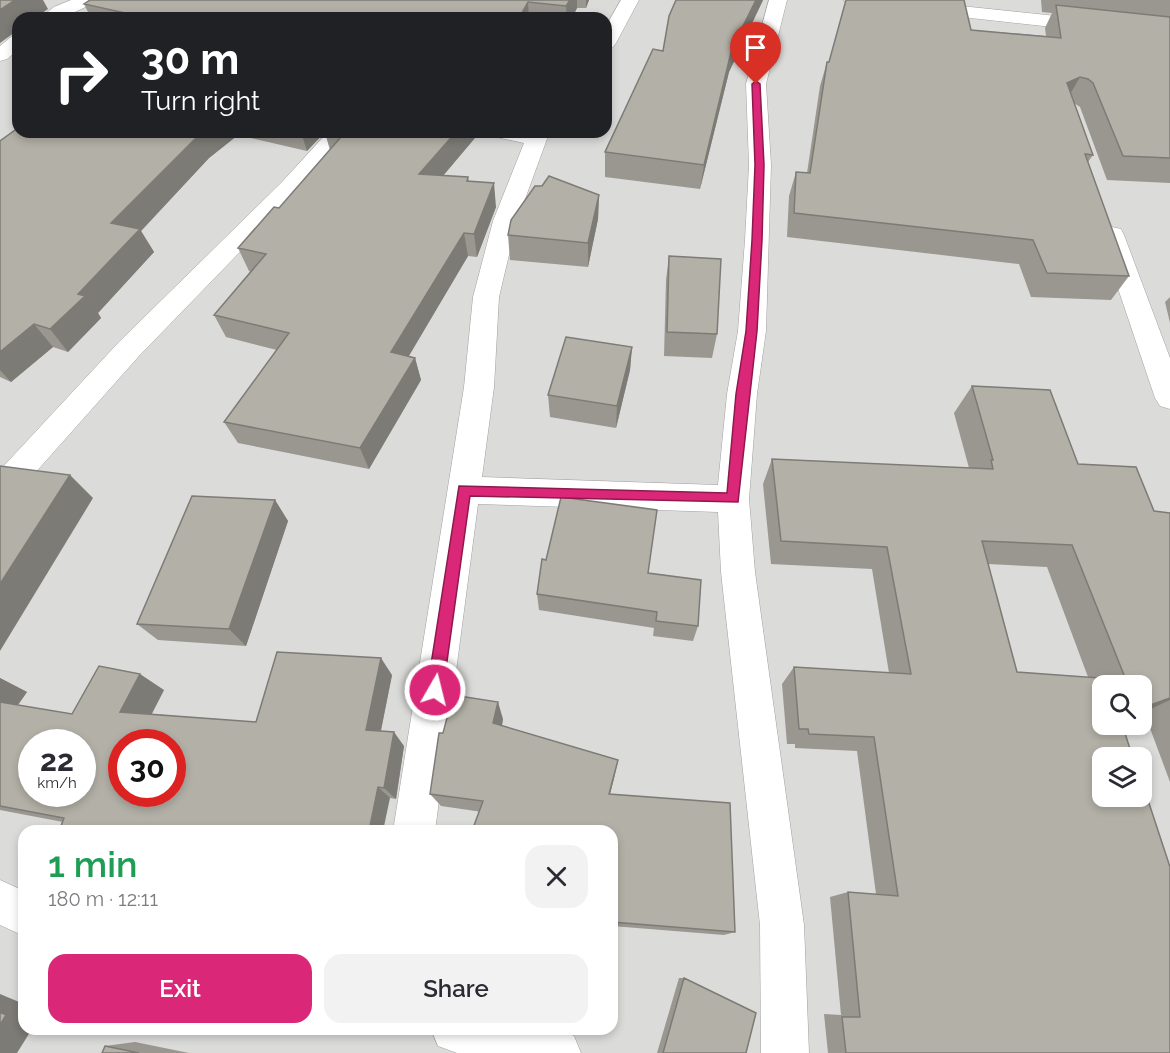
<!DOCTYPE html>
<html lang="en">
<head>
<meta charset="utf-8">
<style>
	:root { --surface:#fff; --page:#f2f2f3; --text:#2b2b33; --muted:#7c7c81; --accent:#db2777 }
	body { margin:0; font-family:Raleway,sans-serif; background:var(--page); color:var(--text); height:100vh; display:flex; flex-direction:column; font-size:22px; white-space:nowrap }
	* { box-sizing:border-box; margin:0 }
	p { font-size:20px; color:var(--muted) }
	.icon { flex:none; width:33px; height:33px; fill:none; stroke:currentColor; stroke-width:2; stroke-linecap:round; stroke-linejoin:round }
	.map { position:relative; flex:1; overflow:hidden }
	.sheet { position:absolute; left:18px; top:825px; width:600px; height:210px; display:flex; flex-direction:column; background:var(--surface); border-radius:18px; box-shadow:0 3px 9px #0003 }
	.sheet>* { flex:none }
	.hud { position:absolute; left:12px; top:12px; width:600px; height:126px; border-radius:18px; box-shadow:0 3px 9px #0003; background:#202124; color:#fff; overflow:hidden }
	.tools { position:absolute; left:1092px; top:675px; display:grid; gap:12px }
	.tools a { display:grid; place-items:center; width:60px; height:60px; border-radius:12px; background:var(--surface); box-shadow:0 3px 9px #0003; font-size:30px }
	.speed { position:absolute; left:18px; top:729px; display:flex; gap:12px; font-size:30px; font-weight:700; text-align:center }
	.speed>* { display:grid; place-content:center; width:78px; height:78px; border-radius:50%; background:var(--surface); box-shadow:0 3px 9px #0003; line-height:1 }
	.speed small { font-size:15px; font-weight:400 }
	.speed .limit { border:9px solid #d22; background:#fff; color:#111 }
	.pin { position:absolute; display:grid; place-items:center; width:51px; height:51px; color:#fff; margin:-62px -26px; border-radius:50% 50% 50% 0; rotate:-45deg; box-shadow:0 0 6px #0007 }
	.pin .icon { rotate:45deg }
	.me { position:absolute; width:66px; margin:-33px; rotate:8deg; stroke-linejoin:round; filter:drop-shadow(0 0 4px #0008) }
	.turn { display:flex; align-items:center; gap:21px; height:126px; padding:0 30px; font-size:27px }
	.turn .icon { width:78px; height:78px; stroke-width:2.5 }
	.turn b { display:block; font-size:42px; line-height:51px }
	.round { display:grid; place-items:center; flex:none; width:63px; height:63px; border-radius:18px; background:var(--page) }
	.summary { display:flex; align-items:center; justify-content:space-between; height:102px; padding:0 30px }
	h1 { font-size:36px; font-weight:600; line-height:45px; color:#1e9e55 }
	.primary-button { display:flex; gap:12px; margin-top:auto; padding:12px 30px }
	.primary-button a { flex:1; height:69px; border-radius:18px; background:var(--accent); color:#fff; font-size:24px; font-weight:600; line-height:69px; text-align:center }
	.primary-button a+a { background:var(--page); color:var(--text) }
	.map>svg:first-child { display:block }
	.residential { fill:#dbdbda; fill-rule:evenodd }
	.lines { fill:none; stroke-linecap:round; stroke-linejoin:round }
	.street-casing { stroke:#a1a1a1; stroke-width:1 }
	.street { fill:#fff; fill-rule:evenodd }
	.wall { fill:#9a9790; fill-rule:evenodd }
	.shaded-wall { fill:#7d7b75 }
	.building { fill:#b3b0a7; stroke:#7d7b75; stroke-width:1.5; fill-rule:evenodd }
	.route { fill:#db2777; stroke:#8e194d; stroke-width:1.5 }
</style>
</head>
<body>
<div class="map">
<svg width="1170" height="1053" viewBox="0 0 1170 1053">
	<rect width="100%" height="100%" fill="#eeede4"/>
	<path class="residential" d="M 0,0 L 1170,0 L 1170,1053 L 0,1053 ZM 18,18 L 606,18 L 606,132 L 18,132 ZM 1102,686 L 1142,686 L 1142,724 L 1102,724 ZM 32,742 L 82,742 L 82,794 L 32,794 ZM 122,742 L 172,742 L 172,794 L 122,794 ZM 1102,758 L 1142,758 L 1142,796 L 1102,796 ZM 24,831 L 612,831 L 612,1029 L 24,1029 Z"/>
	<g class="lines">
		<g class="street-casing">
			<path id="street" d="M 71,0 L 95,0 L 92,4 L 62,18 L 40,18 L 54,7 Z
				M 621,0 L 639,0 L 616,43 L 613,47 L 606,49 L 606,26 Z
				M 769,0 L 787,0 L 766,84 L 771,165 L 766,331 L 757,394 L 749,499 L 755,572 L 804,925 L 809,1053 L 761,1053 L 760,925 L 721,572 L 718,512 L 478,504 L 435,831 L 393,831 L 464,387 L 473,297 L 493,221 L 524,143 L 496,137 L 493,132 L 552,132 L 547,139 L 517,221 L 499,297 L 494,387 L 482,477 L 718,485 L 727,394 L 738,331 L 745,240 L 749,165 L 746,84 Z
				M 844,0 L 904,0 L 1170,28 L 1170,40 L 853,5 L 847,4 Z
				M 18,35 L 18,50 L 7,59 L 0,61 L 0,46 L 11,37 Z
				M 328,132 L 351,132 L 297,193 L 139,356 L 11,500 L 0,504 L 0,470 L 119,342 L 281,183 Z
				M 1112,227 L 1121,229 L 1124,235 L 1170,358 L 1170,409 L 1160,406 L 1155,398 L 1100,235 L 1103,229 Z
				M 0,880 L 24,891 L 24,936 L 0,925 Z
				M 431,1029 L 559,1029 L 574,1036 L 581,1053 L 457,1053 L 438,1046 Z"/>
		</g>
		<use href="#street" class="street"/>
	</g>
	<path class="wall" d="M 90,0 L 589,0 L 586,8 L 577,8 L 572,18 L 91,18 L 84,4 Z
		M 676,0 L 763,0 L 729,72 L 700,189 L 605,177 L 605,152 L 663,51 Z
		M 1041,0 L 1170,0 L 1170,183 L 1107,180 L 1080,107 L 1074,103 L 1093,155 L 1088,162 L 1129,276 L 1111,300 L 1031,297 L 1019,264 L 787,237 L 789,196 L 796,172 L 807,173 L 820,86 L 827,62 L 829,62 L 971,30 L 1046,36 L 1045,28 L 1052,13 L 1042,12 Z
		M 18,132 L 325,132 L 307,151 L 238,135 L 209,158 L 141,231 L 154,252 L 98,313 L 101,318 L 68,352 L 53,347 L 11,382 L 0,377 L 0,141 Z
		M 480,132 L 443,176 L 468,177 L 469,181 L 496,207 L 477,257 L 468,256 L 409,356 L 415,358 L 421,380 L 369,469 L 238,443 L 224,422 L 277,350 L 226,337 L 214,315 L 251,272 L 249,271 L 238,248 L 279,208 L 330,150 L 325,133 Z
		M 599,195 L 598,219 L 588,267 L 510,260 L 508,235 Z
		M 669,256 L 717,334 L 712,358 L 664,356 L 666,280 Z
		M 1170,297 L 1170,323 L 1165,302 Z
		M 632,347 L 630,370 L 616,428 L 550,417 L 548,395 Z
		M 972,386 L 1078,464 L 1154,511 L 1170,513 L 1170,782 L 1144,712 L 1142,713 L 1142,686 L 1102,686 L 1170,1053 L 828,1053 L 824,1014 L 841,1015 L 830,897 L 848,892 L 876,894 L 857,751 L 795,748 L 795,744 L 787,744 L 782,684 L 794,667 L 889,673 L 872,569 L 771,564 L 763,484 L 772,459 L 969,468 L 954,413 ZM 988,564 L 1047,567 L 1088,677 L 1017,672 Z
		M 275,500 L 288,521 L 246,646 L 158,640 L 137,624 Z
		M 648,573 L 698,626 L 693,641 L 653,636 L 654,628 L 539,610 L 537,594 Z
		M 392,675 L 381,731 L 404,746 L 396,799 L 390,798 L 63,822 L 0,810 L 0,678 L 27,692 L 18,705 L 72,714 L 164,690 L 152,714 L 256,722 Z
		M 503,719 L 502,726 L 615,774 L 610,794 L 735,932 L 724,935 L 612,926 L 612,831 L 441,806 L 430,794 L 443,733 Z
		M 679,978 L 684,978 L 746,1053 L 657,1053 Z
		M 135,1042 L 189,1053 L 102,1053 L 105,1046 Z"/>
	<path class="shaded-wall" d="M 15,0 L 43,0 L 48,9 L 35,18 L 18,18 L 18,30 L 0,43 L 0,10 Z
		M 570,0 L 577,0 L 577,8 L 572,18 L 567,18 L 566,6 Z
		M 586,0 L 589,0 L 586,8 Z
		M 756,0 L 763,0 L 729,72 L 700,189 L 704,165 L 732,48 Z
		M 528,2 L 529,18 L 519,18 Z
		M 1080,77 L 1066,101 L 1067,83 Z
		M 202,132 L 237,132 L 238,135 L 209,158 L 141,231 L 154,252 L 98,313 L 101,318 L 68,352 L 50,329 L 78,294 L 111,223 Z
		M 301,132 L 325,132 L 307,151 Z
		M 456,132 L 480,132 L 424,198 L 419,174 Z
		M 494,183 L 496,207 L 477,257 L 474,234 Z
		M 599,195 L 598,219 L 588,267 L 588,243 Z
		M 464,233 L 468,256 L 398,374 L 391,352 Z
		M 34,324 L 53,347 L 11,382 L 0,370 L 0,352 Z
		M 632,347 L 630,370 L 616,428 L 617,406 Z
		M 415,358 L 421,380 L 369,469 L 360,448 Z
		M 70,475 L 93,498 L 0,651 L 0,584 Z
		M 275,500 L 288,521 L 246,646 L 229,629 Z
		M 381,658 L 392,675 L 378,744 L 366,730 Z
		M 140,674 L 164,690 L 145,726 L 120,712 Z
		M 0,678 L 27,692 L 12,713 L 0,708 Z
		M 1170,698 L 1170,700 L 1142,713 L 1142,708 Z
		M 498,702 L 503,719 L 499,740 L 493,723 Z
		M 394,732 L 404,746 L 396,799 L 384,788 Z
		M 618,760 L 615,774 L 607,806 L 609,794 Z
		M 378,787 L 390,798 L 383,831 L 369,831 Z
		M 0,994 L 24,1004 L 24,1029 L 32,1029 L 17,1053 L 0,1053 Z"/>
	<path class="building" d="M 0,0 L 15,0 L 0,10 Z
		M 90,0 L 570,0 L 566,6 L 528,2 L 519,18 L 148,18 L 84,4 Z
		M 676,0 L 756,0 L 732,48 L 704,165 L 605,152 L 653,49 L 663,51 L 669,16 Z
		M 846,0 L 964,0 L 971,30 L 1061,38 L 1056,5 L 1170,17 L 1170,158 L 1123,156 L 1093,83 L 1088,79 L 1080,77 L 1067,83 L 1093,155 L 1085,154 L 1129,276 L 1047,273 L 1033,240 L 794,213 L 796,172 L 810,173 L 827,62 L 829,62 Z
		M 18,128 L 18,132 L 202,132 L 111,223 L 140,229 L 78,294 L 85,296 L 50,329 L 34,324 L 0,352 L 0,141 Z
		M 326,132 L 456,132 L 419,174 L 468,177 L 467,181 L 494,183 L 474,234 L 464,233 L 391,352 L 415,358 L 360,448 L 224,422 L 289,333 L 214,315 L 266,254 L 238,248 L 274,207 L 279,208 L 341,137 L 325,133 Z
		M 549,176 L 599,195 L 588,243 L 508,235 L 511,220 L 535,186 L 542,186 Z
		M 669,256 L 721,259 L 717,334 L 667,332 Z
		M 566,337 L 632,347 L 617,406 L 548,395 Z
		M 972,386 L 1050,390 L 1078,464 L 1136,467 L 1154,511 L 1170,513 L 1170,698 L 1142,708 L 1142,686 L 1102,686 L 1102,724 L 1122,724 L 1133,758 L 1102,758 L 1102,796 L 1142,796 L 1142,782 L 1170,867 L 1170,1053 L 846,1053 L 842,1017 L 860,1017 L 848,892 L 898,896 L 874,737 L 809,734 L 808,729 L 799,729 L 794,667 L 911,674 L 887,547 L 781,541 L 772,459 L 993,469 L 991,460 L 993,460 ZM 982,541 L 1072,545 L 1126,680 L 1017,672 Z
		M 0,466 L 70,475 L 0,584 Z
		M 192,496 L 275,500 L 229,629 L 137,624 Z
		M 561,497 L 657,510 L 648,573 L 701,580 L 698,626 L 656,621 L 657,612 L 537,594 L 542,559 L 546,560 Z
		M 277,652 L 381,658 L 366,730 L 394,732 L 384,788 L 378,787 L 369,831 L 59,831 L 64,818 L 0,806 L 0,702 L 72,714 L 99,666 L 140,674 L 120,712 L 256,722 ZM 32,742 L 82,742 L 82,794 L 32,794 ZM 122,742 L 172,742 L 172,794 L 122,794 Z
		M 453,695 L 498,702 L 493,723 L 618,760 L 609,794 L 730,803 L 735,932 L 612,922 L 612,831 L 472,831 L 483,801 L 430,794 L 439,733 L 443,733 Z
		M 684,978 L 756,1013 L 746,1053 L 663,1053 Z
		M 0,1012 L 6,1015 L 0,1025 Z
		M 105,1046 L 139,1053 L 102,1053 Z"/>
	<path class="route" d="M 756,81 L 760,84 L 764,165 L 762,240 L 757,331 L 738,502 L 470,496 L 443,690 L 441,695 L 435,698 L 429,695 L 427,690 L 459,486 L 727,493 L 736,394 L 746,331 L 752,240 L 755,165 L 752,84 Z"/>
</svg>
<div class="tools">
<a><svg class="icon" aria-label="search" viewBox="0 0 24 24"><circle cx="10" cy="10" r="6"/><path d="M15 15l6 6"/></svg></a>
<a><svg class="icon" aria-label="layers" viewBox="0 0 24 24"><path d="M12 4l9 5-9 5-9-5zM3 14l9 5 9-5"/></svg></a>
</div>
<div class="speed"><div>22<small>km/h</small></div><div class="limit">30</div></div>
<div class="pin" style="left:756px;top:84px;background:#d93025"><svg class="icon" aria-label="arrive" viewBox="0 0 24 24"><path d="M6 21V4h12l-3 4 3 4H6"/></svg></div>
<svg class="me" style="left:435px;top:690px" viewBox="-20 -20 40 40"><circle r="17" fill="#db2777" stroke="#fff" stroke-width="3"/><path d="M0-11L8 9 0 5-8 9z" fill="#fff"/></svg>
<div class="hud">
<div class="turn"><svg class="icon" aria-label="right" viewBox="0 0 24 24"><path d="M7 20v-9h11M14 6l5 5-5 5"/></svg><div><b>30 m</b>Turn right</div></div>
</div>
<section class="sheet">
<div class="summary"><div><h1>1 min</h1><p>180 m · 12:11</p></div><a class="round"><svg class="icon" aria-label="close" viewBox="0 0 24 24"><path d="M6 6l12 12M18 6L6 18"/></svg></a></div>
<div class="primary-button"><a>Exit</a><a>Share</a></div>
</section>
</div>
</body>
</html>
